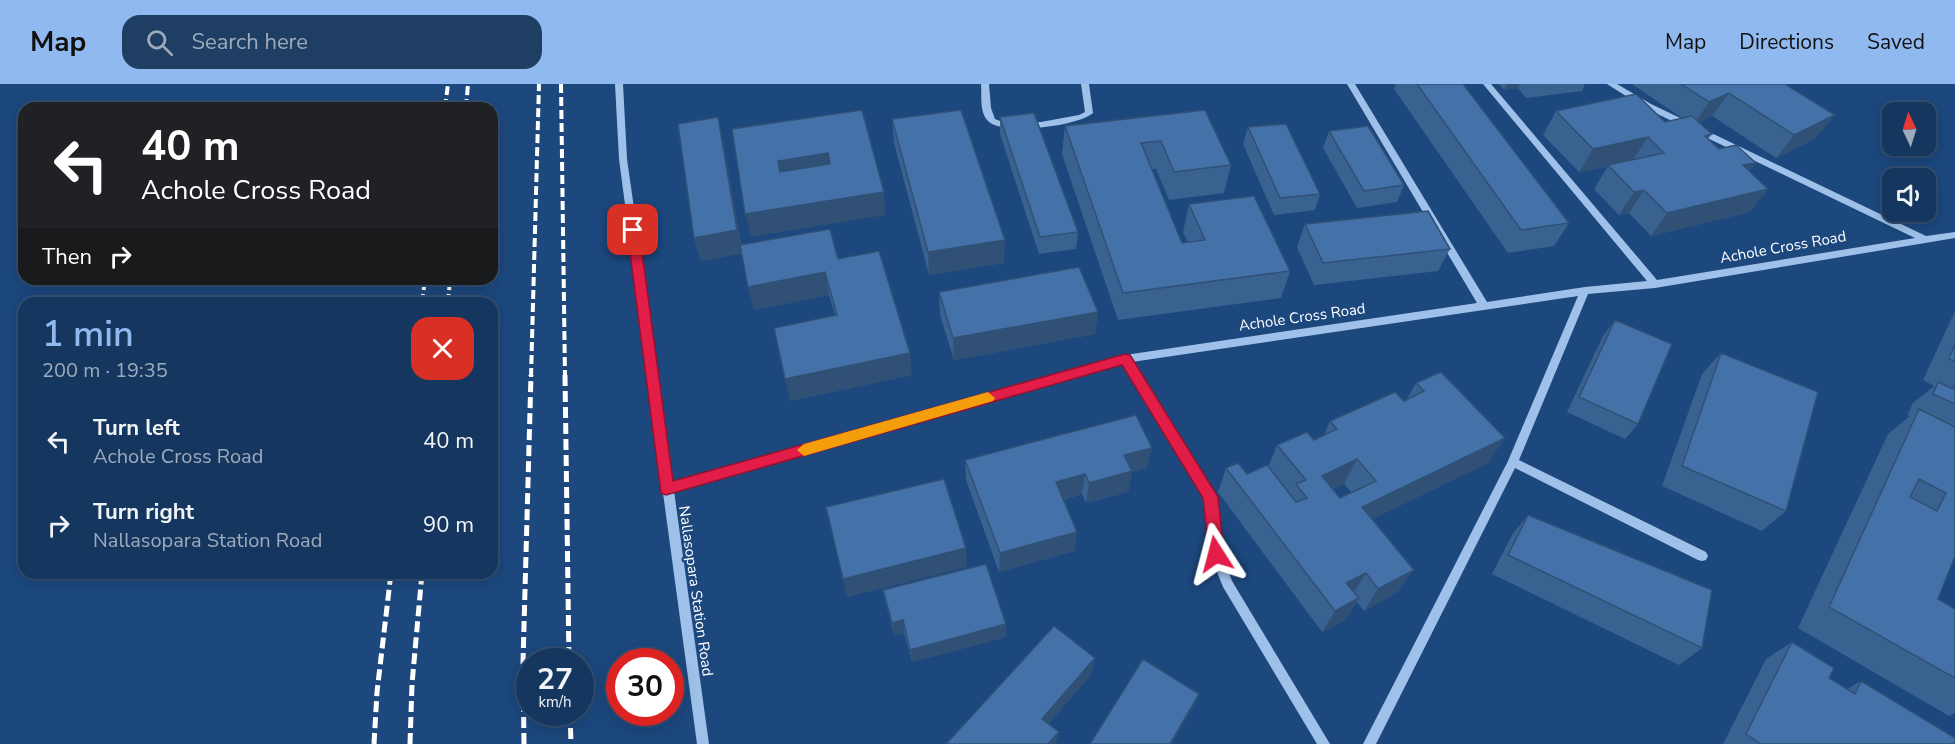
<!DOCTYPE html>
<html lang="en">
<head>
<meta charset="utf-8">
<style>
	:root { --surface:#15365e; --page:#1e3e64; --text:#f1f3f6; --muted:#9dabbc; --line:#345073; --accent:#90b9f0 }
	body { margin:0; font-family:"Nunito Sans",sans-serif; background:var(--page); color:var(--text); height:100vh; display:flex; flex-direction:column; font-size:22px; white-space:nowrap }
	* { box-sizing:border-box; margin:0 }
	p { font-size:20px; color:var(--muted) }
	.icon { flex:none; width:33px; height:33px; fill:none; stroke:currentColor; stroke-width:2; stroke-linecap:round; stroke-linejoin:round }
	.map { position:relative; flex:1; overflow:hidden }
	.drawer { position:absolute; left:18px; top:213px; width:480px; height:282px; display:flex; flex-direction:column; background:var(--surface); border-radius:18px; box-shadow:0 3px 15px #0003,0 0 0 2px var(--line) }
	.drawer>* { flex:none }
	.guide { position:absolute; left:18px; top:18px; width:480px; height:183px; border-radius:18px; box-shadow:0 3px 15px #0003,0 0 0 2px var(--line); background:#202124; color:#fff; overflow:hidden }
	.needle { width:39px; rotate:356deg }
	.tools { position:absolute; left:1882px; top:18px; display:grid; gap:12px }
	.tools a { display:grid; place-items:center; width:54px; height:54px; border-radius:12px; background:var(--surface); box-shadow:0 3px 15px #0003,0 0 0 2px var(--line); font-size:30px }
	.speed { position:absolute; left:516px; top:564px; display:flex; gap:12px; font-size:30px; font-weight:700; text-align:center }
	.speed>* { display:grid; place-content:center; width:78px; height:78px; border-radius:50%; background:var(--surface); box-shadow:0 3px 15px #0003,0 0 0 2px var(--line); line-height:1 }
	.speed small { font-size:15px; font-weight:400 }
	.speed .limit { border:9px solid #d22; background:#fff; color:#111 }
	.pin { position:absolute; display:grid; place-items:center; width:51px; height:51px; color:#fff; margin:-26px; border-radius:12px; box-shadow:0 3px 9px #0006 }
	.me { position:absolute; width:66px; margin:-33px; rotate:351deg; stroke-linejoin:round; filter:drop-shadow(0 0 4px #0008) }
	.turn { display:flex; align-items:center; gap:21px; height:126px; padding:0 24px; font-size:27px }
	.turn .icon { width:78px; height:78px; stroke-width:2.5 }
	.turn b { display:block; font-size:42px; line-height:51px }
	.then { display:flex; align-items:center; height:57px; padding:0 24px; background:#0003; gap:12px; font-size:22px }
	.round { display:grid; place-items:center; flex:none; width:63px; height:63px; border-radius:18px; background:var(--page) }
	.overview { display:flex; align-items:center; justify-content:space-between; height:102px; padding:0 24px }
	h1 { font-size:36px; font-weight:600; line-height:45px; color:var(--accent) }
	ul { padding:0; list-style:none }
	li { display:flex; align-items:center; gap:18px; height:84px; padding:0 24px }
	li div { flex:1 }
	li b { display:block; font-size:22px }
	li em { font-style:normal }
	header { display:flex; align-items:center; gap:36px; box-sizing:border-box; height:84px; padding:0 30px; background:var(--accent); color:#111 }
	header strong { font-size:28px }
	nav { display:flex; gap:33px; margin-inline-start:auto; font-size:21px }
	.search { width:420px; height:54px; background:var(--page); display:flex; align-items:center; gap:15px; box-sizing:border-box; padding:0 21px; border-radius:18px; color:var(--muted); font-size:22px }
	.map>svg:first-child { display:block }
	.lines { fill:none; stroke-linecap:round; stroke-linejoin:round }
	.minor { fill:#9fc1e9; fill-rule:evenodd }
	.rail-far1 { stroke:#fff; stroke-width:4; stroke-dasharray:9 4; stroke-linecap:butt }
	.rail { stroke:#fff; stroke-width:5; stroke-dasharray:11 5; stroke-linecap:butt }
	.wall { fill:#3a6290; fill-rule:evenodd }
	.shaded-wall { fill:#305076 }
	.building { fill:#4472a8; stroke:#305076; stroke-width:1.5; fill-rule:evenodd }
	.route { fill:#e11d48; stroke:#92132f; stroke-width:1.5 }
	.slow { fill:#f59e0b }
	.labels { text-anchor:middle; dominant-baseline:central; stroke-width:4.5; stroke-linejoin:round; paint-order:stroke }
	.street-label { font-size:15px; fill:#fff; stroke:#1c487e }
</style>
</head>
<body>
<header>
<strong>Map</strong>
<div class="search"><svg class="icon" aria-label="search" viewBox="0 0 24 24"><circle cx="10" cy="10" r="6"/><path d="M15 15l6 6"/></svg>Search here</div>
<nav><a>Map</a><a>Directions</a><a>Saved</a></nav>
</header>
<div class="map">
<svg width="1955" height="660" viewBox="0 0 1955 660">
	<rect width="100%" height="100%" fill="#1c487e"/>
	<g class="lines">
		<path class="minor" d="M 615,0 L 623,0 L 627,75 L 673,398 L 1125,271 L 1477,219 L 1347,0 L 1355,0 L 1487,218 L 1585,203 L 1647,197 L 1483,0 L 1491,0 L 1657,196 L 1915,154 L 1645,24 L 1607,0 L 1617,0 L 1651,20 L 1926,152 L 1955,148 L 1955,154 L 1655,204 L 1588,210 L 1519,376 L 1706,468 L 1708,472 L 1706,476 L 1702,477 L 1698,476 L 1515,384 L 1376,660 L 1363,660 L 1508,377 L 1578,212 L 1132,278 L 1216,413 L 1222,470 L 1232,497 L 1330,660 L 1317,660 L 1223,503 L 1210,470 L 1205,414 L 1123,280 L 674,407 L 709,660 L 697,660 L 663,409 L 660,405 L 662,402 L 619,75 Z
			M 981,0 L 989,0 L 991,24 L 995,35 L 1000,37 L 1041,38 L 1079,31 L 1085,28 L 1081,0 L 1089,0 L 1093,29 C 1079,42 1002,52 988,37 C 979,28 982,11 981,0 Z"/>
		<path class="rail-far1" d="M 561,0 L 565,293
			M 445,24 L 448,0
			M 466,24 L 468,0
			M 422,219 L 425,195
			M 448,219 L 450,195
			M 531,293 L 539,0"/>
		<path class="rail" d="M 565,291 L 569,578
			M 570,628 L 571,660
			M 374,660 L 377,608 L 391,489
			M 410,660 L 412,600 L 422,489
			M 524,660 L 523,578 L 531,291"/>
	</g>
	<path class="wall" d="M 1396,0 L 1463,0 L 1569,139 L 1554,162 L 1508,169 L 1394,5 Z
		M 1499,0 L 1585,0 L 1582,7 L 1526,14 L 1518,4 L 1504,6 Z
		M 1632,0 L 1785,0 L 1816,54 L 1776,74 L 1712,32 L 1699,39 L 1712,50 L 1708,55 L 1719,65 L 1749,87 L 1768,105 L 1750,128 L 1651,152 L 1629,129 L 1619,131 L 1594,105 L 1608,82 L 1579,88 L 1543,51 L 1556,27 L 1665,38 L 1682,34 Z
		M 1205,26 L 1231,81 L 1224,109 L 1169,116 L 1156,85 L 1152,85 L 1182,159 L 1188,158 L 1183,148 L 1189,120 L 1290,187 L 1281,214 L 1118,236 L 1062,70 L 1065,42 Z
		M 1000,33 L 1078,148 L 1076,165 L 1039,170 L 1000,50 Z
		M 892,35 L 1004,179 L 929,191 L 894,59 Z
		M 1248,43 L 1320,110 L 1315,126 L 1274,131 L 1243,60 Z
		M 1329,47 L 1404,101 L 1397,118 L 1357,124 L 1323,64 Z
		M 723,57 L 741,161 L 838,175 L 912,291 L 790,317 L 785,295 L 835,231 L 829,211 L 754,226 L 742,169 L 701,177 L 694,154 Z
		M 1305,140 L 1450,165 L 1438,187 L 1314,201 L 1297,163 Z
		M 939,208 L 1098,228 L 1095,250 L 954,276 L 940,231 Z
		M 1955,227 L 1955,472 L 1938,515 L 1955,525 L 1955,629 L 1949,632 L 1798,544 L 1888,350 L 1910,332 L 1907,331 L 1913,319 L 1934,302 L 1923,296 Z
		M 1615,236 L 1638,340 L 1625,355 L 1567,328 L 1603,252 Z
		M 1721,269 L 1786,427 L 1762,447 L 1662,402 L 1702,290 Z
		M 1416,299 L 1488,379 L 1372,435 L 1398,508 L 1364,527 L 1357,518 L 1345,536 L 1322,548 L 1218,408 L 1226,384 L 1247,390 L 1268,383 L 1277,361 L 1314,356 L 1324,351 L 1330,337 L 1404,317 L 1407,315 ZM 1344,400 L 1352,409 L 1340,414 L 1333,405 Z
		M 965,376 L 1147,384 L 1132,388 L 1128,408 L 1086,419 L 1082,410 L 1063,416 L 1077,448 L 1074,467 L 999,488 L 966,396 Z
		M 1528,431 L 1702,564 L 1679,581 L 1492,490 L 1512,451 Z
		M 883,506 L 1006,553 L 912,578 L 904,549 L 894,551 L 886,520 Z
		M 1792,558 L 1829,594 L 1847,605 L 1861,597 L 1955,660 L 1723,660 L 1766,575 Z"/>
	<path class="shaded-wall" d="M 1507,0 L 1520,0 L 1518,4 L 1504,6 Z
		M 1729,9 L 1712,32 L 1693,42 L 1709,18 Z
		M 1835,31 L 1816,54 L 1776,74 L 1794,51 Z
		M 718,33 L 723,57 L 743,169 L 701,177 L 694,154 Z
		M 1648,53 L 1633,76 L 1579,88 L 1593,65 Z
		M 828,69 L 831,92 L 783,100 L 778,77 Z
		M 1756,79 L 1738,102 L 1743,81 Z
		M 1768,105 L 1750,128 L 1651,152 L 1667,129 Z
		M 1644,106 L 1629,129 L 1619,131 L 1634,108 Z
		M 884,108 L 886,131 L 751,153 L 745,130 Z
		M 1005,156 L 1004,179 L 929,191 L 928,168 Z
		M 825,188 L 829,211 L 754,226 L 748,203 Z
		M 1098,228 L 1095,250 L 954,276 L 953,254 Z
		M 910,269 L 912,291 L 790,317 L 785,295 Z
		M 1505,354 L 1488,379 L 1348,447 L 1362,423 Z
		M 1152,364 L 1147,384 L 1132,388 L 1128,408 L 1086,419 L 1089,399 L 1124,371 Z
		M 1357,375 L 1344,400 L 1310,416 L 1322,392 Z
		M 1085,390 L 1082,410 L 1053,418 L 1056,398 Z
		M 1077,448 L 1074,467 L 999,488 L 1000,469 Z
		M 966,464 L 967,483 L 847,513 L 843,495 Z
		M 1414,486 L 1398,508 L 1364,527 L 1378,505 Z
		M 1366,489 L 1352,511 L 1346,499 Z
		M 1359,514 L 1345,536 L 1322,548 L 1335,527 Z
		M 903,536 L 904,549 L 894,551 L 892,539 Z
		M 1006,540 L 1006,553 L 912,578 L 910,566 Z
		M 1095,574 L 1091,591 L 1040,650 L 1042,635 Z
		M 1199,610 L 1192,625 L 1172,660 L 1170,660 Z
		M 1059,648 L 1056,660 L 1048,660 Z"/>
	<path class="building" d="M 1417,0 L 1463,0 L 1569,139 L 1521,146 Z
		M 1681,0 L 1785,0 L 1835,31 L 1794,51 L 1729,9 L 1709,18 Z
		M 1636,10 L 1665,38 L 1692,32 L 1712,50 L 1705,52 L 1719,65 L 1736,61 L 1756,79 L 1743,81 L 1768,105 L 1667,129 L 1644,106 L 1634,108 L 1608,81 L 1664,69 L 1648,53 L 1593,65 L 1556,27 Z
		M 862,26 L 884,108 L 745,130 L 732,45 ZM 828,69 L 830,80 L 780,88 L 778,77 Z
		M 961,26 L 1005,156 L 928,168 L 892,35 Z
		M 1205,26 L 1231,81 L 1174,88 L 1161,57 L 1141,59 L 1182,159 L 1205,156 L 1189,120 L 1254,112 L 1290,187 L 1123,209 L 1065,42 Z
		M 1034,29 L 1078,148 L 1040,153 L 1000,33 Z
		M 718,33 L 737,146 L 694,154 L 678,40 Z
		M 1286,40 L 1320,110 L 1280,114 L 1248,43 Z
		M 1368,42 L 1404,101 L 1364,107 L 1329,47 Z
		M 1428,127 L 1450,165 L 1323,179 L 1305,140 Z
		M 830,145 L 838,175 L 879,167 L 910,269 L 785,295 L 774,244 L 837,231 L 825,188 L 748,203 L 740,161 Z
		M 1079,183 L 1098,228 L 953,254 L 939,208 Z
		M 1615,236 L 1672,260 L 1638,340 L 1579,313 Z
		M 1955,260 L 1955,277 L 1949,275 Z
		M 1721,269 L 1818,308 L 1786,427 L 1682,382 Z
		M 1441,288 L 1505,354 L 1362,423 L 1414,486 L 1378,505 L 1366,489 L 1346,499 L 1359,514 L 1335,527 L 1226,384 L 1238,379 L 1247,390 L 1267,381 L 1296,418 L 1307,414 L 1296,400 L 1306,396 L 1277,361 L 1307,348 L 1314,356 L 1337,345 L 1330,337 L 1395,308 L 1404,317 L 1424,307 L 1416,299 ZM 1357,375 L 1376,397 L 1340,414 L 1322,392 Z
		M 1938,298 L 1953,305 L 1955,299 L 1955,320 L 1933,310 Z
		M 1919,325 L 1955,343 L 1955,472 L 1938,515 L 1955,525 L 1955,594 L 1829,523 ZM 1919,395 L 1946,409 L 1937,427 L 1910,413 Z
		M 1136,331 L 1152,364 L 1124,371 L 1132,387 L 1089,399 L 1085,390 L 1056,398 L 1077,448 L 1000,469 L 965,376 Z
		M 944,395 L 966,464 L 843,495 L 826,423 Z
		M 1528,431 L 1712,506 L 1702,564 L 1508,471 Z
		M 986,480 L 1006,540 L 910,566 L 903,536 L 892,539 L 883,506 Z
		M 1054,542 L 1095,574 L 1042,635 L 1059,648 L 1048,660 L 946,660 Z
		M 1792,558 L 1834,584 L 1829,594 L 1855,610 L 1861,597 L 1955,654 L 1955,660 L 1761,660 L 1746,650 Z
		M 1143,575 L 1199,610 L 1170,660 L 1090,660 Z"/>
	<path class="route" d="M 633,142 L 639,146 L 673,397 L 1125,270 L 1130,271 L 1218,413 L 1224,470 L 1222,475 L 1216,477 L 1209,470 L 1203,414 L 1122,281 L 666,411 L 661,409 L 627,146 Z"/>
	<path class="slow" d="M 988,308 L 995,314 L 993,317 L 804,372 L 797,366 L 804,360 Z"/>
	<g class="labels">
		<g class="street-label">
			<text transform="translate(1783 163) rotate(-10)">Achole Cross Road</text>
			<text transform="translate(1302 233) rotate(-8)">Achole Cross Road</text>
			<text transform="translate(696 507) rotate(82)">Nallasopara Station Road</text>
		</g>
	</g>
</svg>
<div class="tools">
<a><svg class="needle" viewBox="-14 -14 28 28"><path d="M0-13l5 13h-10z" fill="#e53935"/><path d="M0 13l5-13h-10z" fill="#9dabbc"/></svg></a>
<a><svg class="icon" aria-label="sound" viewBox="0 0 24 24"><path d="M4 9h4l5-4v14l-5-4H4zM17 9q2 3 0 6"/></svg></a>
</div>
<div class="speed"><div>27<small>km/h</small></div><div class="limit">30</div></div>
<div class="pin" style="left:633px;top:146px;background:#d93025"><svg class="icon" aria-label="arrive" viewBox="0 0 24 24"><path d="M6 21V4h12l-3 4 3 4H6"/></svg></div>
<svg class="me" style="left:1216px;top:470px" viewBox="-20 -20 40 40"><path d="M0-17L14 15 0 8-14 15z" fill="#e11d48" stroke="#fff" stroke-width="4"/></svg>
<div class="guide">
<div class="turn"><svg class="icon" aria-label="left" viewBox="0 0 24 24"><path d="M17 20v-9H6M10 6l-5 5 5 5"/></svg><div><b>40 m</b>Achole Cross Road</div></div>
<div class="then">Then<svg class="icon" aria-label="right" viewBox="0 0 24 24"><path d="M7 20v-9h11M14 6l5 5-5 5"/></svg></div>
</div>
<section class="drawer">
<div class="overview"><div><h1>1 min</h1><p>200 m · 19:35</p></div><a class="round" style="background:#d93025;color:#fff"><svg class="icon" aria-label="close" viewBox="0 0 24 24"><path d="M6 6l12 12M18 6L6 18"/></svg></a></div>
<ul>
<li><svg class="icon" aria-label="left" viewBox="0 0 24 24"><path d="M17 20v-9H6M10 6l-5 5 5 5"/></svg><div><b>Turn left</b><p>Achole Cross Road</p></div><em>40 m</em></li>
<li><svg class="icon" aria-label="right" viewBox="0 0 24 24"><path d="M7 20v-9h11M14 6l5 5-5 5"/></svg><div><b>Turn right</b><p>Nallasopara Station Road</p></div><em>90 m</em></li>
</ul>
</section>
</div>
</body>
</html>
